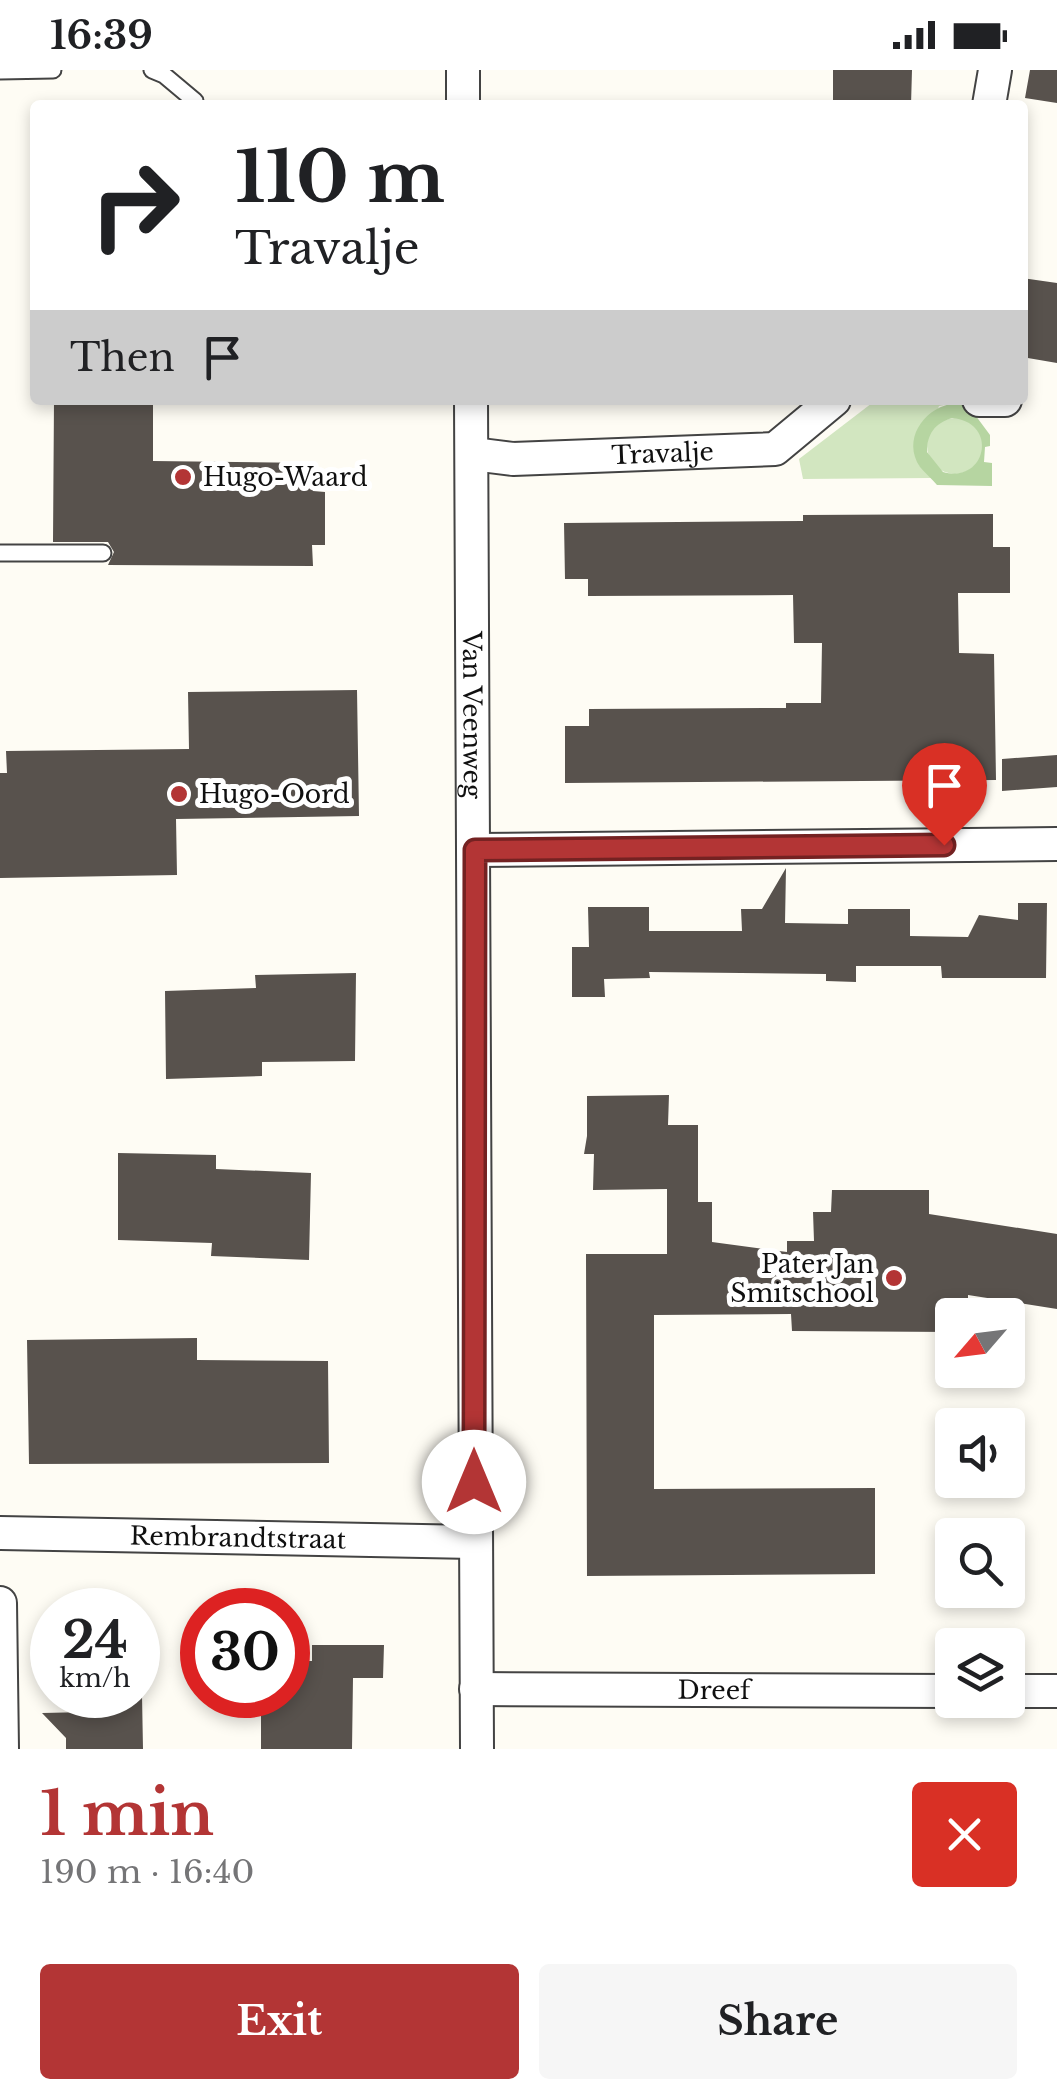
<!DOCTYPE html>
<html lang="en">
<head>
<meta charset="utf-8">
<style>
	:root { --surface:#fff; --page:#f6f6f6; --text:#202124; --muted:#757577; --accent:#b33535 }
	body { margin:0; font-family:"Libre Baskerville",serif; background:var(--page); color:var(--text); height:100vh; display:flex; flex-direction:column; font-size:38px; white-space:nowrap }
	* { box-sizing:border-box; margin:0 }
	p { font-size:32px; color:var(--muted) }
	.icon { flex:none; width:55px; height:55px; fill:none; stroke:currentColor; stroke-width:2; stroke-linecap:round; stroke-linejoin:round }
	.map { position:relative; height:1679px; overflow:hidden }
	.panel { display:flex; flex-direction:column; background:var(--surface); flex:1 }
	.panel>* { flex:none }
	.top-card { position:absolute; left:30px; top:30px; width:998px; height:305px; border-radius:10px; box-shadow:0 5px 15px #0003; background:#fff; color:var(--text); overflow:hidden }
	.needle { width:65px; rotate:242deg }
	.controls { position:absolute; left:935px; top:1228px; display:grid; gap:20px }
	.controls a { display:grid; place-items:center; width:90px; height:90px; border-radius:10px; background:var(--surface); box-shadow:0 5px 15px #0003; font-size:50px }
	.speed { position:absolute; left:30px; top:1518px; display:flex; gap:20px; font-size:50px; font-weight:700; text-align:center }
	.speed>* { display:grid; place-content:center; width:130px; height:130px; border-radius:50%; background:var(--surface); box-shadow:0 5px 15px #0003; line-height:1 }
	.speed small { font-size:25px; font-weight:400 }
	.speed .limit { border:15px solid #d22; background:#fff; color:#111 }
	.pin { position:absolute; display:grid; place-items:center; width:85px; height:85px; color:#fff; margin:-102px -42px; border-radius:50% 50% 50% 0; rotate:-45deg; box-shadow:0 0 10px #0007 }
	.pin .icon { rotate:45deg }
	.me { position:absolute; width:110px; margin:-55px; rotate:0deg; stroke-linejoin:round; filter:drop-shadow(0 0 8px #0008) }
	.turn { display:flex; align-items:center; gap:35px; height:210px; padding:0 40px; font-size:45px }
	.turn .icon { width:130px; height:130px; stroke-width:2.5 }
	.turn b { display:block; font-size:70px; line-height:85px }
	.then { display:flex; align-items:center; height:95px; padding:0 40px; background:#0003; gap:20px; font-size:38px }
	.round { display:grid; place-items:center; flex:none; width:105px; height:105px; border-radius:10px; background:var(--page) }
	.headline { display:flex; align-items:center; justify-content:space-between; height:170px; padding:0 40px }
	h1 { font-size:60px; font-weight:700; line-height:75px; color:var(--accent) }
	.button { display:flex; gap:20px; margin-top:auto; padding:20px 40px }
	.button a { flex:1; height:115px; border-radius:10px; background:var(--accent); color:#fff; font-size:40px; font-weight:700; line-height:115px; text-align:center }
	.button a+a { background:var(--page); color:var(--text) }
	.status { display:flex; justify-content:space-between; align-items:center; height:70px; padding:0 50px; background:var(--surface); direction:ltr }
	.status svg { height:28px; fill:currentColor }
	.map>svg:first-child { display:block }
	.green { fill:#d2e6c0 }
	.forest { fill:#b6d5a1; fill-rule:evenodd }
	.building { fill:#58524d }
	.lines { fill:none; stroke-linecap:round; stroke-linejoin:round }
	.service-casing { stroke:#434343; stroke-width:19 }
	.minor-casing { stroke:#434343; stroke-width:36 }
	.service { stroke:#fff; stroke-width:15 }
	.minor { stroke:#fff; stroke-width:32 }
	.route-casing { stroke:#742222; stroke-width:25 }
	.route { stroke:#b33535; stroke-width:18 }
	.poi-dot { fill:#b33535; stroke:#fff; stroke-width:4 }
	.labels { text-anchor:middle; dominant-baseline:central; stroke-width:10; stroke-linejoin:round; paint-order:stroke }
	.street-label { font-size:25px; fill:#101010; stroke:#fff }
	.poi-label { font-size:25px; fill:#101010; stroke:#fff; text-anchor:start }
</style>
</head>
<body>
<div class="status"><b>16:39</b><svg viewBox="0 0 49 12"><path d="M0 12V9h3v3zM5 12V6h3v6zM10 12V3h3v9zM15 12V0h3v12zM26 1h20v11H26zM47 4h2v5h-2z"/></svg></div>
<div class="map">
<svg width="1057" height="1679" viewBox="0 0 1057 1679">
	<rect width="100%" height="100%" fill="#fefcf4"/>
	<path class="green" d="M 876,330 L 943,330 L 950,334 L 939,336 L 919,395 L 932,408 L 803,409 L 799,389 Z
		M927 376a28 28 0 1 1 56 0a28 28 0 1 1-56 0Z"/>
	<path class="forest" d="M 950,334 L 967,334 L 990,365 L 990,376 L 985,377 L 984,392 L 992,393 L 992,416 L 937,415 C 932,409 925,403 920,397 C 902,370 923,340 950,334 ZM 952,348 C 999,352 987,414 943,402 L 927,382 C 927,364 935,353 952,348 Z"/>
	<path class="building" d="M 833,0 L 912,0 L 911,35 L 833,35 Z
		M 1030,0 L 1057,0 L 1057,33 L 1025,28 Z
		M 1022,208 L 1057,213 L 1057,293 L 1022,287 Z
		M 54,330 L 153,330 L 153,391 L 313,393 L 313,421 L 325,422 L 325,475 L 312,475 L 313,496 L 108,495 L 114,482 L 108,472 L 53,472 Z
		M 993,444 L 993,477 L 1010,477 L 1010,523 L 958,523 L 959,583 L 994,584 L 996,710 L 565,713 L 565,656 L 589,656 L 589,639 L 786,638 L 786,633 L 821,633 L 822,573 L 794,573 L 793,525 L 588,526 L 588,509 L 565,509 L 564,453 L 803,451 L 803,445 Z
		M 357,620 L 359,746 L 176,749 L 177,805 L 0,808 L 0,703 L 7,703 L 6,681 L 189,679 L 188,622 Z
		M 1057,685 L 1057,717 L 1002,721 L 1002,689 Z
		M 786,798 L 785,853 L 848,854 L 848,839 L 910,839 L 910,866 L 968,867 L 979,845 L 1018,850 L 1018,833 L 1047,833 L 1046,908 L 942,908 L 941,896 L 856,896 L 856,912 L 826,911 L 826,904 L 649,902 L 650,908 L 604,909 L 605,927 L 572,927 L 572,877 L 589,877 L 588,837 L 649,837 L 649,861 L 742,861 L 741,839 L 762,839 Z
		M 356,903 L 355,991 L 262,992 L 262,1006 L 166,1009 L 165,921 L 256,918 L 255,905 Z
		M 669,1025 L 668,1055 L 698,1055 L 698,1132 L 712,1132 L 712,1172 L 787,1182 L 787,1171 L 814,1171 L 813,1142 L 831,1142 L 832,1120 L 929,1120 L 929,1144 L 1057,1164 L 1057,1239 L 968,1225 L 968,1245 L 952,1245 L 952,1262 L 792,1261 L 791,1244 L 654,1245 L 654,1419 L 875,1418 L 875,1504 L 587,1506 L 586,1184 L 667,1184 L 667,1119 L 593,1120 L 594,1084 L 584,1084 L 587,1066 L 587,1026 Z
		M 118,1083 L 216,1085 L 216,1099 L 311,1103 L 309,1190 L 211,1186 L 212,1173 L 118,1170 Z
		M 197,1268 L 197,1290 L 328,1291 L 329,1393 L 29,1394 L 27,1270 Z
		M 312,1575 L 384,1575 L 383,1608 L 353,1608 L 352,1679 L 261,1679 L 261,1625 L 288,1625 L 288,1619 L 292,1619 L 292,1591 L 312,1591 Z
		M 89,1625 L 142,1625 L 143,1679 L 66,1679 L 66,1668 L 42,1643 L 88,1642 Z"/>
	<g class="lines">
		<g class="service-casing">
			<path id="service" d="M 152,0 L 164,5 L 195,31
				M 0,1 L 53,0
				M 0,483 L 103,483"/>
		</g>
		<g class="minor-casing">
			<g id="minor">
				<path d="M 463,35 L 463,0"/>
				<path d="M 989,35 L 995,0"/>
				<path id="s1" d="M 471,330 L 477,1679"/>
				<path d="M 979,330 L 1005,330"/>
				<path id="s2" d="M 473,384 L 513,389 L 775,379 L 834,330"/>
				<path d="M 475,780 L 1057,774"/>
				<path id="s3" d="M 0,1463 L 474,1472"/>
				<path d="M 0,1533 L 2,1679"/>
				<path id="s4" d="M 476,1619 L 952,1621"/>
				<path d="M 1008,1621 L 1057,1621"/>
			</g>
		</g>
		<use href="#service" class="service"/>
		<use href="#minor" class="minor"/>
	</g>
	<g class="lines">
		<g class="route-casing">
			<path id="route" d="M 474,1412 L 475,780 L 944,775"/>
		</g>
		<use href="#route" class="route"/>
	</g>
	<g class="poi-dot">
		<circle cx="183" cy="407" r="10"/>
		<circle cx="179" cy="724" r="10"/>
		<circle cx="894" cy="1208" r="10"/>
	</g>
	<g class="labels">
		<g class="street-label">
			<text stroke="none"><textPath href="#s2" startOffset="190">Travalje</textPath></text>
			<text stroke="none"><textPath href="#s1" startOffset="315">Van Veenweg</textPath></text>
			<text stroke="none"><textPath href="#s3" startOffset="238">Rembrandtstraat</textPath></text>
			<text stroke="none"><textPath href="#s4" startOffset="238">Dreef</textPath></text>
		</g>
		<g class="poi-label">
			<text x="203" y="407">Hugo-Waard</text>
			<text x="199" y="724">Hugo-Oord</text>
			<text x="874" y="1194" text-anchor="end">Pater Jan<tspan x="874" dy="29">Smitschool</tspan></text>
		</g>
	</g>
</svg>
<div class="controls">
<a><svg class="needle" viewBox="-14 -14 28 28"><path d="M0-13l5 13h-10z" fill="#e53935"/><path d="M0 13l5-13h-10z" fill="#757577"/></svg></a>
<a><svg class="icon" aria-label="sound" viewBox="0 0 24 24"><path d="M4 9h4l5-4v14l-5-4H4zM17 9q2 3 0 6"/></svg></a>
<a><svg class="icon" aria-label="search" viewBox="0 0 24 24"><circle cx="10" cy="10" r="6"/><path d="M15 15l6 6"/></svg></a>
<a><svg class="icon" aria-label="layers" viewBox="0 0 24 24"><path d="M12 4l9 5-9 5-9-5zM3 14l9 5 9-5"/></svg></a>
</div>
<div class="speed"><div>24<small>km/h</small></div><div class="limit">30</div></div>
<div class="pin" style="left:944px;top:775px;background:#d93025"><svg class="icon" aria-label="arrive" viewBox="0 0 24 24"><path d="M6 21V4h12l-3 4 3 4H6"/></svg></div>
<svg class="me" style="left:474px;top:1412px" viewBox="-20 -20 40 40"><circle r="19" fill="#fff"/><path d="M0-13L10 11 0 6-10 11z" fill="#b33535"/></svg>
<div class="top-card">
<div class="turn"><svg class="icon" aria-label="right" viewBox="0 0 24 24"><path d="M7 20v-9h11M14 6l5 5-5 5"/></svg><div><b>110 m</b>Travalje</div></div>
<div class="then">Then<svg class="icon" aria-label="arrive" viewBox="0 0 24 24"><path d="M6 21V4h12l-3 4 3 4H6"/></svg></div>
</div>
</div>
<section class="panel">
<div class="headline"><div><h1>1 min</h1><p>190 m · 16:40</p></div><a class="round" style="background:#d93025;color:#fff"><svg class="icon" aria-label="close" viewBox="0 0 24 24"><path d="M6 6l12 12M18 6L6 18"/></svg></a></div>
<div class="button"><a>Exit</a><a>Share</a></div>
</section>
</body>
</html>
